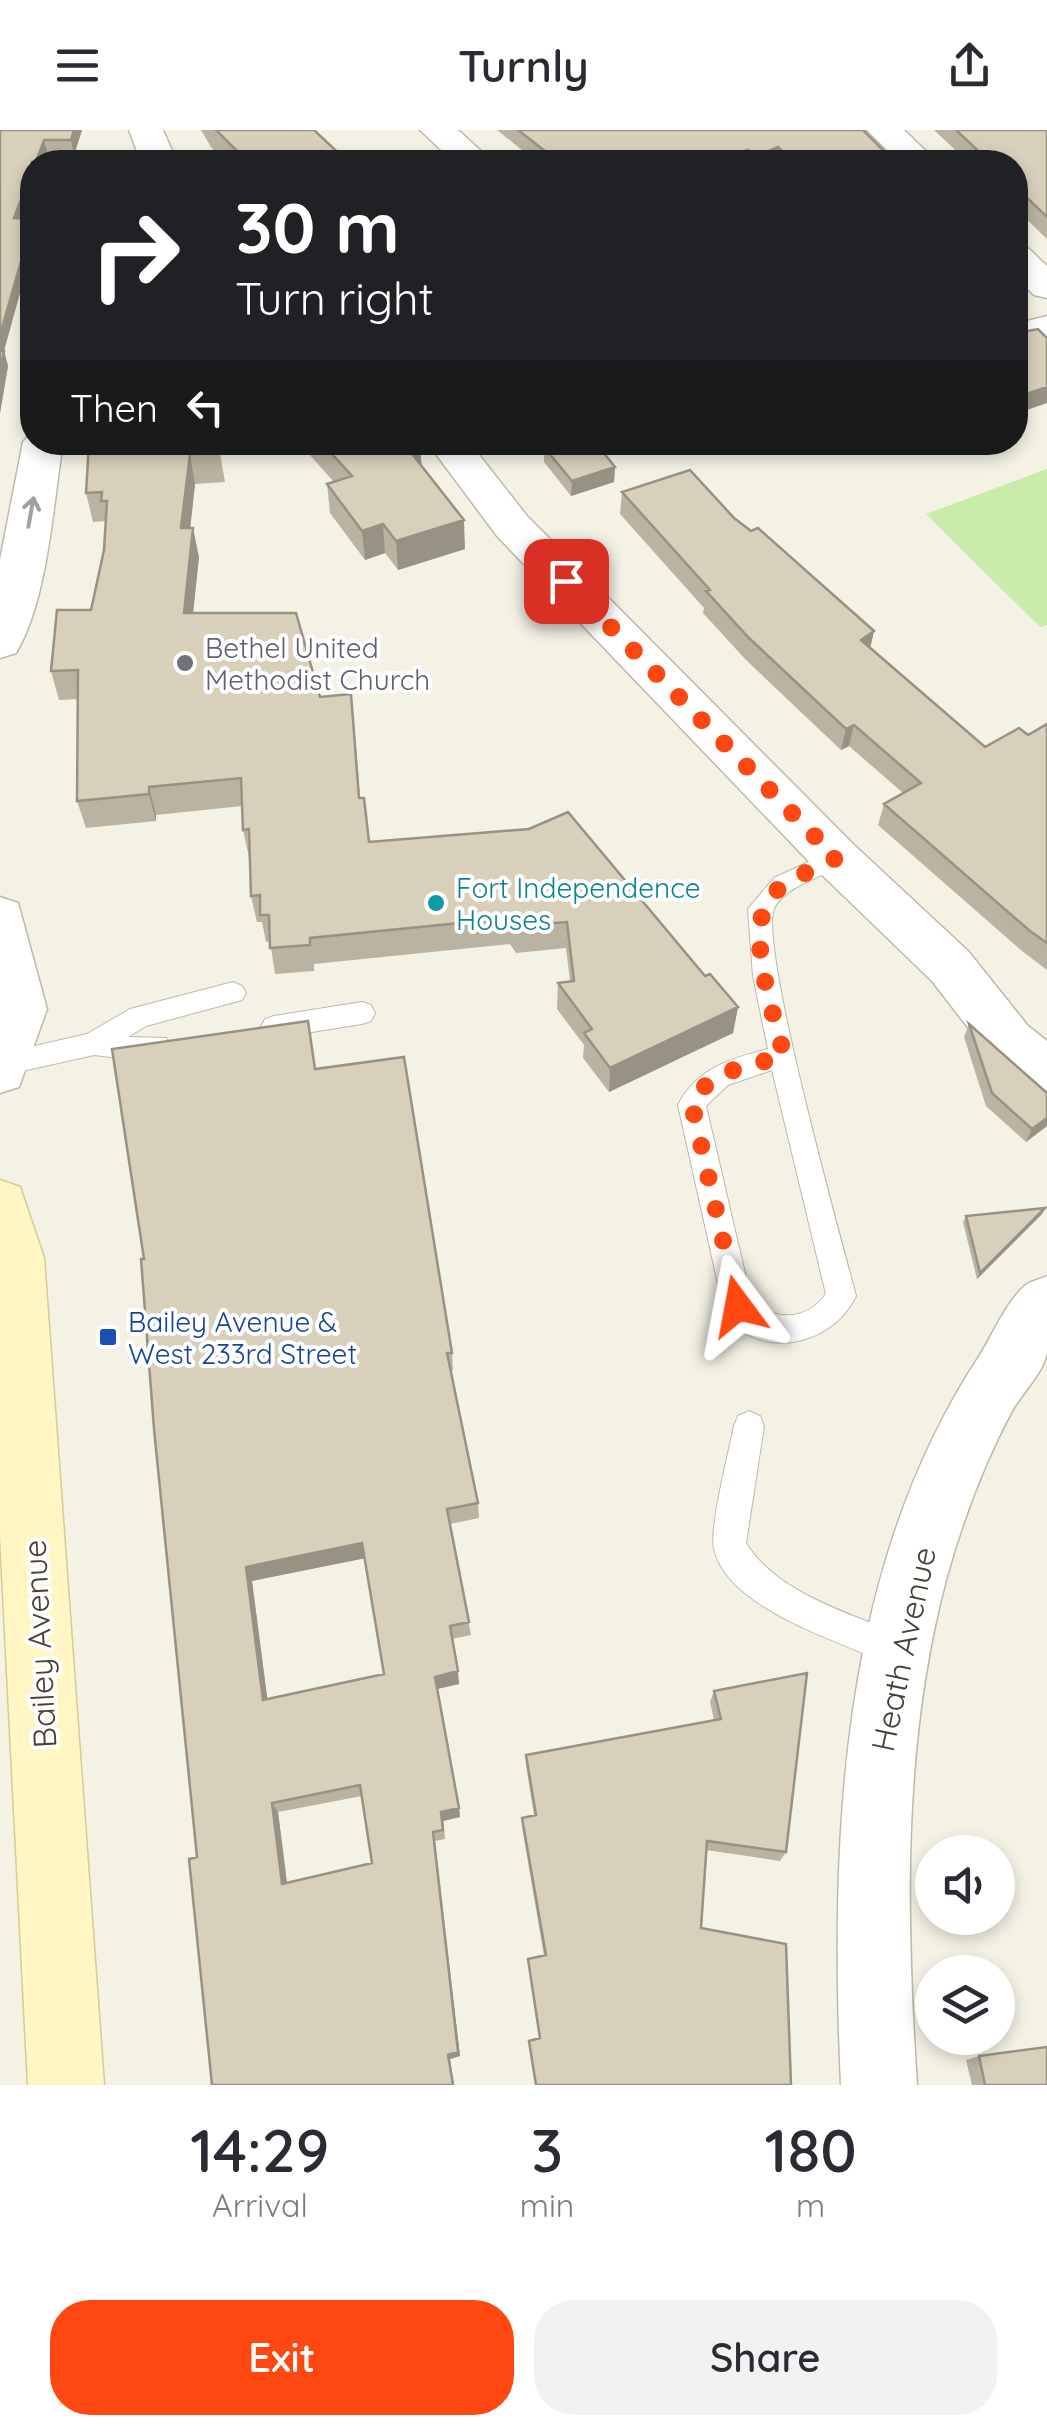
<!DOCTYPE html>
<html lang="en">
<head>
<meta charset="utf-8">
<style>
	:root { --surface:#fff; --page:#f2f2f3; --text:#2b2b33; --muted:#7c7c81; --accent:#ff4811 }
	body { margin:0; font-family:Quicksand,sans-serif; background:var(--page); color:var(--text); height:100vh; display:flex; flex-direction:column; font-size:38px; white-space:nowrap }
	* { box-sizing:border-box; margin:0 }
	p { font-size:32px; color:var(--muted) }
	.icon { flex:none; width:55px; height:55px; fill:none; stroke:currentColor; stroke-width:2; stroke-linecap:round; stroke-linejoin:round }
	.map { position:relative; height:1955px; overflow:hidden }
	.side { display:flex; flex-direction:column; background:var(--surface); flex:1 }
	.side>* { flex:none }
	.hud { position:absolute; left:20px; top:20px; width:1008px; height:305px; border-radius:40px; box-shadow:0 5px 15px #0003; background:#202124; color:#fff; overflow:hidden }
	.controls { position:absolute; left:915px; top:1705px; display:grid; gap:20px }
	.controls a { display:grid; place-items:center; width:100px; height:100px; border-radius:50%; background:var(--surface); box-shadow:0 5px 15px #0003; font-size:50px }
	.pin { position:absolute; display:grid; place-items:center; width:85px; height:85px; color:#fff; margin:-42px; border-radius:20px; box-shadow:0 5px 15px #0006 }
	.me { position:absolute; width:110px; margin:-55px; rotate:347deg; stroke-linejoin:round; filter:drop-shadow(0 0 8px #0008) }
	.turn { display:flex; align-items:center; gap:35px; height:210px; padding:0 50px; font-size:45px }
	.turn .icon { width:130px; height:130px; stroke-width:2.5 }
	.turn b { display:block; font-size:70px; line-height:85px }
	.then { display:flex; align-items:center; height:95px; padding:0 50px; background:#0003; gap:20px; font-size:38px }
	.eta { display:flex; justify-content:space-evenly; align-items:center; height:170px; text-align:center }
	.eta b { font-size:60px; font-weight:600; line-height:70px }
	.button { display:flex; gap:20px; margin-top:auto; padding:20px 50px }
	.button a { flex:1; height:115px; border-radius:40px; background:var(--accent); color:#fff; font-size:40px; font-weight:600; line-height:115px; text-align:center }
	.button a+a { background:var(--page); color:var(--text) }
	header { display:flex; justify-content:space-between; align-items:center; height:130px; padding:0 50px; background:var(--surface); font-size:45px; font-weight:600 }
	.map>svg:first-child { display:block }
	.green { fill:#c9ecaa }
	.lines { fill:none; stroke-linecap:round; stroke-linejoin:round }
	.lane-casing { stroke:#c0b9a7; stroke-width:2 }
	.street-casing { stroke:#c0b9a7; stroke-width:3 }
	.secondary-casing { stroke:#d7cb91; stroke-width:3 }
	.lane { fill:#fff; fill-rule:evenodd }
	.street { fill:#fff; fill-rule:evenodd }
	.secondary { fill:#fff6c4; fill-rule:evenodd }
	.wall { fill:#bbb3a2; fill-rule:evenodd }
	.shaded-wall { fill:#989284 }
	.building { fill:#d9d0bc; stroke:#989284; stroke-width:2.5; fill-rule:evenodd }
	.oneway { stroke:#a3a09a }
	.route { stroke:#ff4811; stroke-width:18; stroke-dasharray:0 32.4 }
	.worship-dot { fill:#6b7280; stroke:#fff; stroke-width:4 }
	.culture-dot { fill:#0f9aa8; stroke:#fff; stroke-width:4 }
	.transit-dot { fill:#1a4fb4; stroke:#fff; stroke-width:4 }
	.labels { text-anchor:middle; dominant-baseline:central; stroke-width:8; stroke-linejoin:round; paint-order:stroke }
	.worship-label { font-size:28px; fill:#5b616d; stroke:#fff; text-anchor:start }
	.culture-label { font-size:28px; fill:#0d838f; stroke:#fff; text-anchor:start }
	.transit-label { font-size:28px; fill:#164399; stroke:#fff; text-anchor:start }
	.near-street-label { font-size:32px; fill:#474134; stroke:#fff }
</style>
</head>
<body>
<header><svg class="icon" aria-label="menu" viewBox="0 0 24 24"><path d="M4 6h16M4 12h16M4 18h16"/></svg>Turnly<svg class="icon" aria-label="share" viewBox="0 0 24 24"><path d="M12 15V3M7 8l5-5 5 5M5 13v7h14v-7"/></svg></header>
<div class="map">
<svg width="1047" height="1955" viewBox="0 0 1047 1955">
	<rect width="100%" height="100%" fill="#f4f1e5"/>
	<path class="green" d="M 1047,339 L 1047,495 L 1040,497 L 926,384 Z"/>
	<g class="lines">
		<g class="lane-casing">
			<path id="lane" d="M 836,719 L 845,721 L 848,728 L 845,735 C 825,745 783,757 774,779 C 759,816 841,1108 856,1166 C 832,1218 750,1234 723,1176 L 678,975 C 697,938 730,929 768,919 L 753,846 L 748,779 L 774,748 ZM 772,940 L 826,1164 C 807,1191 773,1192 751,1169 L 706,976 L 728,955 Z
				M 233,852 L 242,856 L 246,863 L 242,870 L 146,896 L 128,907 L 166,908 L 170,916 L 166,924 L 137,930 L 94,925 L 0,946 L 0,924 L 87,904 L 130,879 Z
				M 362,872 L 371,875 L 375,883 L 371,891 L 362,894 L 274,908 L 265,905 L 261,897 L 265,889 L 274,886 Z
				M 749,1281 L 760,1286 L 764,1296 L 746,1413 C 778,1465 854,1484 908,1508 L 913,1520 L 908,1532 L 896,1537 L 884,1532 C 834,1509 728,1478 714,1419 C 709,1399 729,1321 734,1296 L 738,1286 Z"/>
		</g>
		<g class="street-casing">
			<path id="street" d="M 129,0 L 163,0 L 177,32 L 141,32 Z
				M 420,0 L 458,0 L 493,32 L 454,32 Z
				M 867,0 L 904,0 L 937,32 L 899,32 Z
				M 1015,115 L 1028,118 L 1047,136 L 1047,168 L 1034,165 L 1015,147 Z
				M 1047,186 L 1047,210 L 1015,218 L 1015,194 Z
				M 32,302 L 32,312 L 63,312 C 53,375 48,469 16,523 L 0,528 L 0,430 L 23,312 Z
				M 427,312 L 469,312 L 527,386 L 854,715 L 968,821 L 1028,896 L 1047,911 L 1047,964 L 1028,958 L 990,926 L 932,851 L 818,741 L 497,406 Z
				M 0,767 L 18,773 L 47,879 L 19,957 L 0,963 Z
				M 1047,1146 C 1047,1171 1047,1198 1047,1222 C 1044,1242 1022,1263 1012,1281 C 984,1333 962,1392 946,1450 C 902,1615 906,1786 917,1955 L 841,1955 C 830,1709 839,1438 980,1225 C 993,1204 1007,1170 1026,1155 C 1031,1151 1041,1149 1047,1146 Z"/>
		</g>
		<g class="secondary-casing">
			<path id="secondary" d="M 0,1050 L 20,1057 L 44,1128 L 104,1955 L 28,1955 L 0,1404 Z"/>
		</g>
		<use href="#lane" class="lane"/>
		<use href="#street" class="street"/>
		<use href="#secondary" class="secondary"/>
	</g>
	<path class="wall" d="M 0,0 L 82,0 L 74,25 L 48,25 L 45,32 L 32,32 L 32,64 L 23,89 L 4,221 L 8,236 L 0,283 Z
		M 201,0 L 314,0 L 348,32 L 226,32 L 211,17 Z
		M 497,0 L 867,0 L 866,4 L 895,32 L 537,32 Z
		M 934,0 L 1047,0 L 1047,109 L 1015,78 L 1015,32 L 968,32 Z
		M 89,312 L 220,323 L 225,352 L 195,354 L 190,398 L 199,427 L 193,483 L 320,567 L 354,592 L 360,668 L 369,712 L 705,846 L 738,877 L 733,903 L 609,962 L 583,928 L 584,915 L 557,879 L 558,853 L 570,851 L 566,818 L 516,823 L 510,814 L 314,834 L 314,841 L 275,844 L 270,811 L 266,812 L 262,792 L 257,792 L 251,766 L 250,727 L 249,727 L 243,700 L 242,676 L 156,685 L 156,691 L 86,698 L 77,671 L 78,569 L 59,570 L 51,541 L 91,480 L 104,420 L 106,391 L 93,392 L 86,363 Z
		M 417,312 L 420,317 L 422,337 L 465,419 L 398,440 L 385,423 L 365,430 L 330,383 L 327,354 L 334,352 L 299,313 Z
		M 852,312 L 934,312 L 866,324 Z
		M 544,317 L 615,337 L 614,352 L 571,366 L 544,332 Z
		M 622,362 L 734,388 L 874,501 L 870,518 L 985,617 L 1028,605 L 1047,594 L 1047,840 L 1022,821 L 878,695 L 884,674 L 903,663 L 849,616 L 841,620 L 746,530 L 703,483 L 704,478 L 620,384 Z
		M 308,891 L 316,939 L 452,1223 L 453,1240 L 451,1241 L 478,1373 L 479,1388 L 450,1394 L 471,1505 L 452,1509 L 459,1554 L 437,1559 L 460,1687 L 443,1691 L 445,1709 L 435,1711 L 460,1926 L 450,1929 L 197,1727 L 144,1129 ZM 365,1428 L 384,1544 L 267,1569 L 252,1451 ZM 362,1666 L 372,1733 L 287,1753 L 278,1682 Z
		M 969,894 L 1047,996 L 1026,1012 L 986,976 L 964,907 Z
		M 1042,1084 L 977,1149 L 963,1092 L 966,1086 Z
		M 714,1561 L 786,1722 L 780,1731 L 706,1720 L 701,1798 L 791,1955 L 535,1955 L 529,1911 L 539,1909 L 528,1829 L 544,1826 L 522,1697 L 522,1688 L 534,1685 L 526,1635 L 526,1625 L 714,1590 L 710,1572 Z
		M 979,1926 L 1047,1955 L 972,1955 L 966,1930 Z"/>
	<path class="shaded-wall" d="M 74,0 L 82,0 L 74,25 L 71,10 Z
		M 44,10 L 48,25 L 45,32 L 36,32 Z
		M 778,17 L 776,32 L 757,32 L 757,26 Z
		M 748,20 L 746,32 L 713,32 Z
		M 32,40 L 32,64 L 17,103 L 14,88 Z
		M 32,93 L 32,120 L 4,221 L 8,236 L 0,283 L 0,205 Z
		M 1022,162 L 1018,180 L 1015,180 L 1015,164 Z
		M 1047,257 L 1047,273 L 1015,284 L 1015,268 Z
		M 869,312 L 934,312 L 866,324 Z
		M 420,317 L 422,346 L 409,320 Z
		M 190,324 L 195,354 L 187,427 L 181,398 Z
		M 615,337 L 614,352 L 571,366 L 572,351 Z
		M 464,390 L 465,419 L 398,440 L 396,411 Z
		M 383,394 L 385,423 L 365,430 L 362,401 Z
		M 193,398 L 199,427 L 190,511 L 184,483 Z
		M 874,501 L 869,523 L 861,510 Z
		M 854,595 L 849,616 L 841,620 L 846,599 Z
		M 149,657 L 156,685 L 156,691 L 149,664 Z
		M 738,877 L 733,903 L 609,962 L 610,938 Z
		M 1047,988 L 1047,996 L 1026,1012 L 1032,999 Z
		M 1045,1078 L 1042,1084 L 977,1149 L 980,1143 Z
		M 362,1413 L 366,1428 L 252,1451 L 269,1581 L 263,1570 L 246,1437 Z
		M 458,1541 L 459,1554 L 437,1559 L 435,1547 Z
		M 272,1673 L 278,1682 L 288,1761 L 282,1754 Z
		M 459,1678 L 460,1687 L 443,1691 L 445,1709 L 441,1682 Z
		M 433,1702 L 460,1926 L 450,1929 L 454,1955 L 453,1955 L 448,1925 Z"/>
	<path class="building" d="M 0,0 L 74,0 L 71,10 L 44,10 L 36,32 L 32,32 L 32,40 L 14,88 L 32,89 L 32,93 L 0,205 Z
		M 216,0 L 314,0 L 348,32 L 248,32 Z
		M 518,0 L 863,0 L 895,32 L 792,32 L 778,17 L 757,26 L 748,20 L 713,32 L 559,32 Z
		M 956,0 L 1047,0 L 1047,87 L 1015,56 L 1015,32 L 990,32 Z
		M 1015,154 L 1022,162 L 1015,164 Z
		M 1015,176 L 1017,203 L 1038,199 L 1047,208 L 1047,257 L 1015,268 Z
		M 0,221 L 4,221 L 0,242 Z
		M 89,312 L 216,312 L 220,323 L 190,324 L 181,398 L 193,398 L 184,483 L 296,483 L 320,567 L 351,564 L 359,668 L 364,668 L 369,712 L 529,699 L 568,682 L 705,846 L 710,844 L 738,877 L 610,938 L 584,903 L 592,899 L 558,853 L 574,851 L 567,792 L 516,796 L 510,788 L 310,808 L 310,815 L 270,818 L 269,785 L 260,785 L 260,765 L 251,766 L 249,699 L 243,700 L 241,648 L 149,657 L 149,664 L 77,671 L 78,540 L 51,541 L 57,480 L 91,480 L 104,420 L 107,371 L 101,371 L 102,362 L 86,363 Z
		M 321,312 L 417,312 L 420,317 L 409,320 L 464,390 L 396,411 L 383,394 L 362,401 L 327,354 L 352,346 Z
		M 559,312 L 595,312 L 615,337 L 572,351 L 544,317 Z
		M 690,340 L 734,388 L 751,401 L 758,398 L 874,501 L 861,510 L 985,617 L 1019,598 L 1028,605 L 1047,594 L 1047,813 L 1030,801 L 884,674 L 921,653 L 854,595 L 846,599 L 749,508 L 706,461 L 710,460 L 622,362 Z
		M 308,891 L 315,939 L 404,927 L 452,1223 L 447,1223 L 478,1373 L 447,1379 L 469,1492 L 450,1496 L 458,1541 L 435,1547 L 459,1678 L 441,1682 L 443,1700 L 433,1702 L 458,1922 L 448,1925 L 453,1955 L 212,1955 L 189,1729 L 197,1727 L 154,1299 L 141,1129 L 144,1129 L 112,919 ZM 362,1413 L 384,1544 L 263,1570 L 246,1437 ZM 360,1655 L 372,1733 L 282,1754 L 272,1673 Z
		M 969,894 L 1047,963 L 1047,988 L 1032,999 L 992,963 Z
		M 1045,1078 L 980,1143 L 966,1086 Z
		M 807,1543 L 786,1722 L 707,1711 L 701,1798 L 786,1814 L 791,1955 L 536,1955 L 529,1911 L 540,1908 L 528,1829 L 546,1825 L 522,1688 L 536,1685 L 526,1625 L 721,1589 L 714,1561 Z
		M 1047,1917 L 1047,1955 L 985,1955 L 979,1926 Z"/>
	<defs><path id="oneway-shaft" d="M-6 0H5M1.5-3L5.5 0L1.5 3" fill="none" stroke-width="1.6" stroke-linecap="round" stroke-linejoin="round" transform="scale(2.5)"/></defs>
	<use class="oneway" href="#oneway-shaft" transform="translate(31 382) rotate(-80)"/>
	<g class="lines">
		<path class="route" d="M 566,451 L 836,728 C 817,738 791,748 775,762 C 740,794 775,885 784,926 C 751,936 706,940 692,975 L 738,1176"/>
	</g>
	<circle class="worship-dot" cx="185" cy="533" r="10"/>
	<circle class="culture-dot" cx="436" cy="773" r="10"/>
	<rect class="transit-dot" x="98" y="1197" width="20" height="20" rx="5"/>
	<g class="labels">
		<g class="worship-label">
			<text x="205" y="517">Bethel United<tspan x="205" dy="32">Methodist Church</tspan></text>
		</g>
		<g class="culture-label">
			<text x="456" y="757">Fort Independence<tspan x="456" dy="32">Houses</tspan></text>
		</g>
		<g class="transit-label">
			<text x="128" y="1191">Bailey Avenue &amp;<tspan x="128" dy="32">West 233rd Street</tspan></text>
		</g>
		<g class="near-street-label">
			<text transform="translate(39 1514) rotate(-93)">Bailey Avenue</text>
			<text transform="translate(903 1519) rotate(-78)">Heath Avenue</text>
		</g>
	</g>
</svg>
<div class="controls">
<a><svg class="icon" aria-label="sound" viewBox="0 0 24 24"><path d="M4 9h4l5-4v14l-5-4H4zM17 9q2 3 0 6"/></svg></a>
<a><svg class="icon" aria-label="layers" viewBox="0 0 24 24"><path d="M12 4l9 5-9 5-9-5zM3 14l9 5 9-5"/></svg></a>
</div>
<div class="pin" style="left:566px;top:451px;background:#d93025"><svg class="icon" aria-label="arrive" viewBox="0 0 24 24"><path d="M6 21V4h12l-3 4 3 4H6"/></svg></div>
<svg class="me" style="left:738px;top:1176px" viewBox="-20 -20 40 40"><path d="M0-17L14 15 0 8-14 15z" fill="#ff4811" stroke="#fff" stroke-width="4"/></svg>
<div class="hud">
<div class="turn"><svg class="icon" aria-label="right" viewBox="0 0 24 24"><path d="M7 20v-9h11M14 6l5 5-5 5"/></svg><div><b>30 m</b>Turn right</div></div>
<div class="then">Then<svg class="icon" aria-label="left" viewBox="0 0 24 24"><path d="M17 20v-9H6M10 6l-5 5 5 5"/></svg></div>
</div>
</div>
<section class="side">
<div class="eta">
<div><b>14:29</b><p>Arrival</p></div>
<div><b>3</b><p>min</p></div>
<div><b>180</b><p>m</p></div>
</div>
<div class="button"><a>Exit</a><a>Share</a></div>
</section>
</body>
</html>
